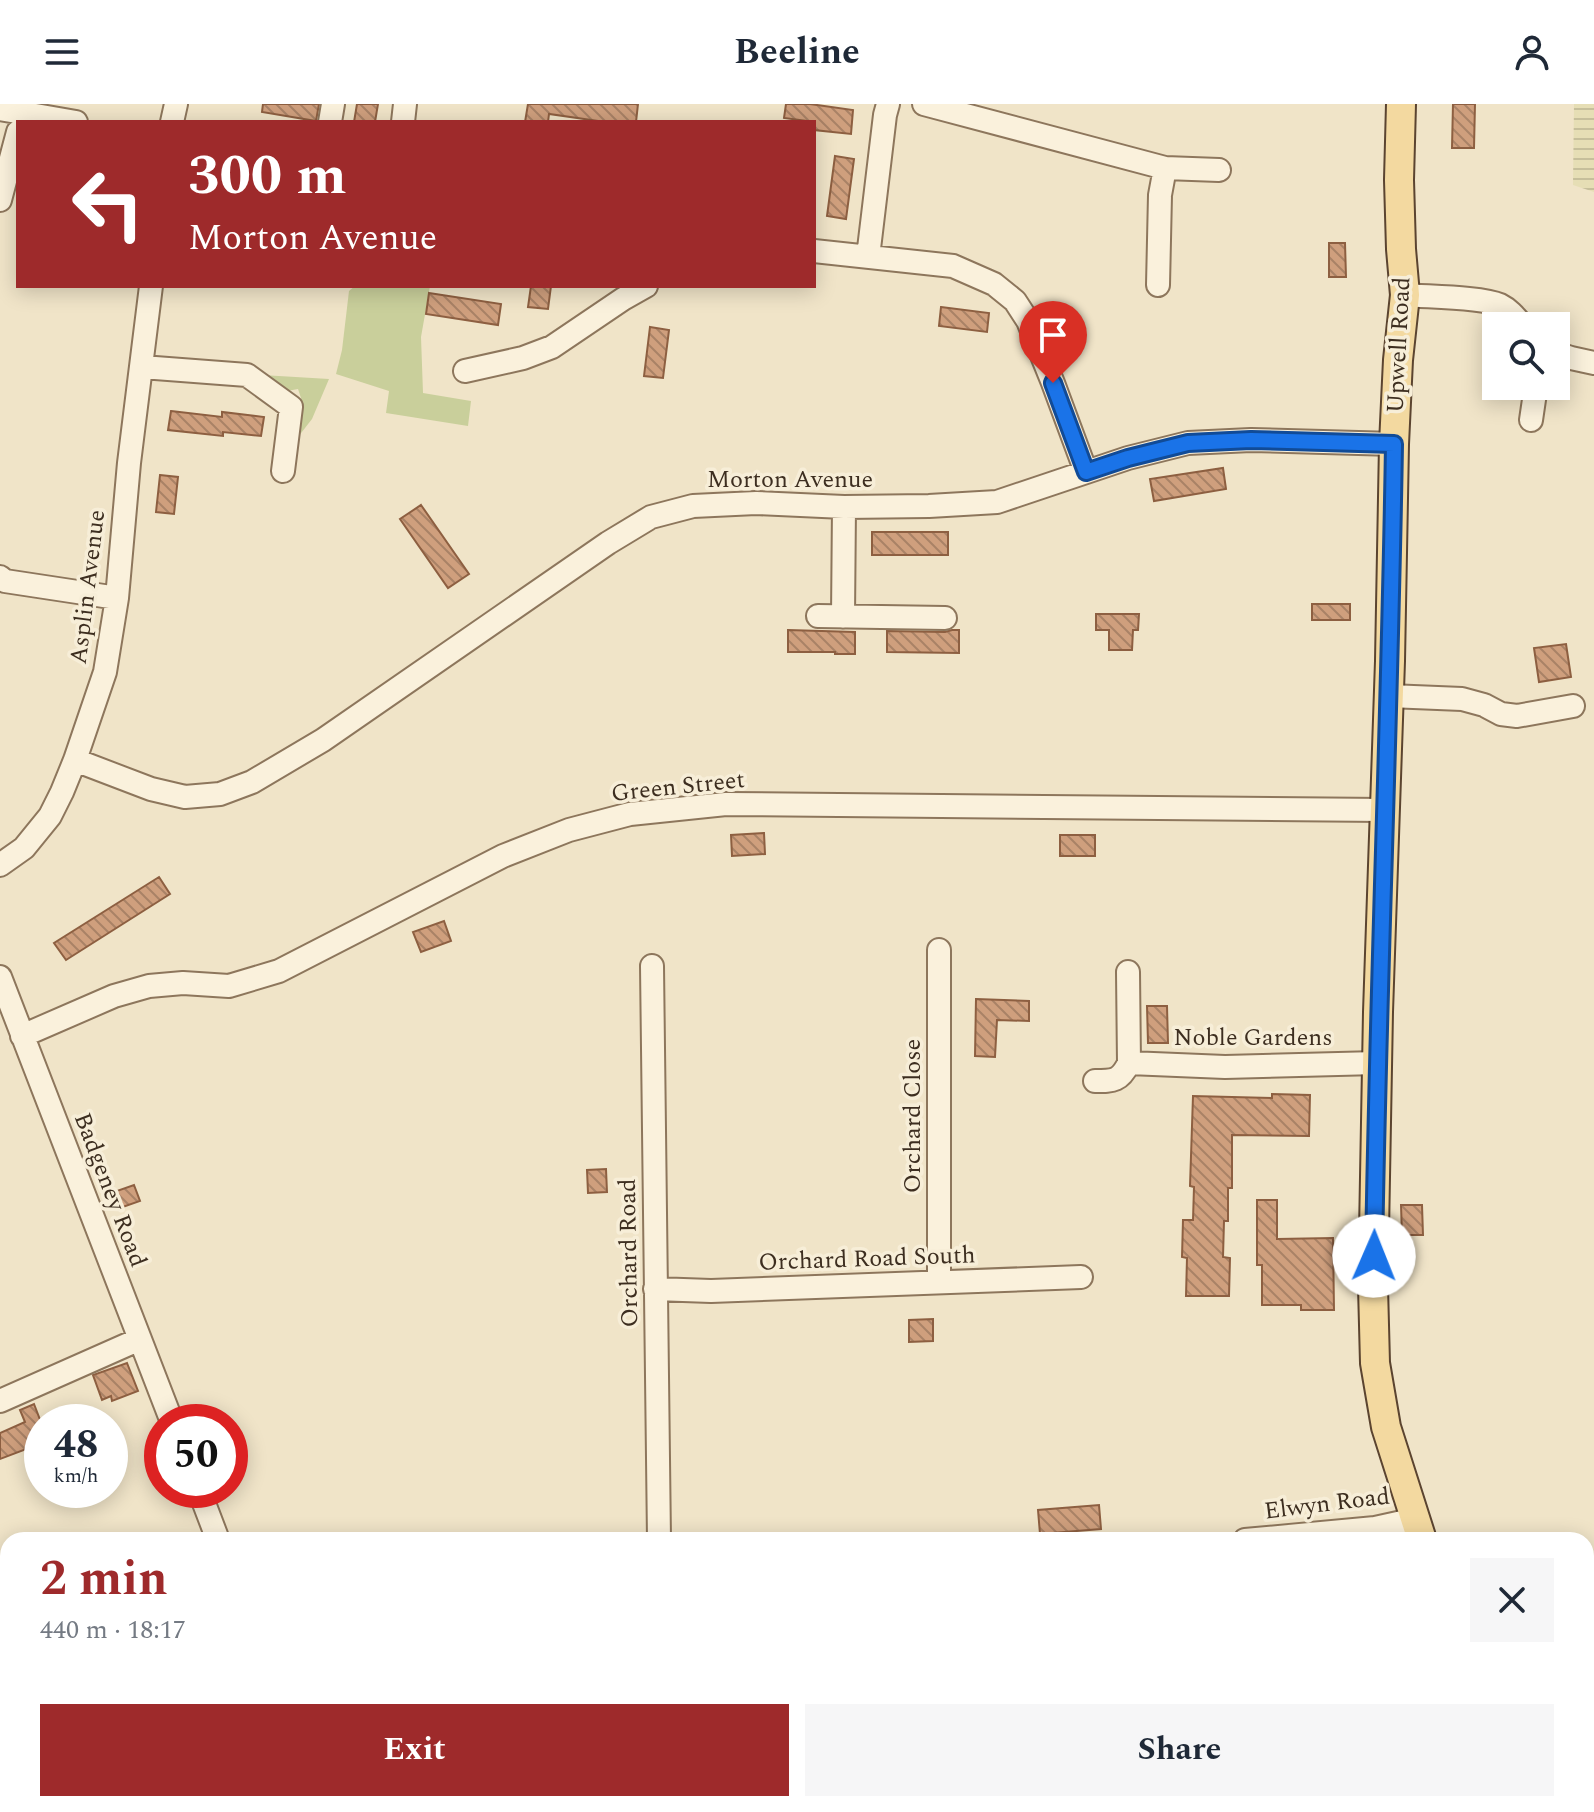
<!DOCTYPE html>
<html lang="en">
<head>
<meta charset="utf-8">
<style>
	:root { --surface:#fff; --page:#f6f6f7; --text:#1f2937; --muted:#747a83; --accent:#9e2a2b }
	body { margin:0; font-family:Spectral,serif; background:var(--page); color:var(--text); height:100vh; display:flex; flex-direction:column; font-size:30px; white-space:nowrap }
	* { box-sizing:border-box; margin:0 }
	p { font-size:26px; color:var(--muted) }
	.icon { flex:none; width:44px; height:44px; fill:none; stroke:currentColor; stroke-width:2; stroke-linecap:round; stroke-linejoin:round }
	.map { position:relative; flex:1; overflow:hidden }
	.details { position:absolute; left:0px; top:1428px; width:1594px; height:280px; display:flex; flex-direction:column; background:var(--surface); border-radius:24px 24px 0 0; box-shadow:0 4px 20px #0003 }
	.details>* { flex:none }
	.guide { position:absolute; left:16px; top:16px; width:800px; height:168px; border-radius:0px; box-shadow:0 4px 20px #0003; background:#9e2a2b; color:#fff; overflow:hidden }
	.tools { position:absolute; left:1482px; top:208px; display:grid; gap:16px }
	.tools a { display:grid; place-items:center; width:88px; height:88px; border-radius:0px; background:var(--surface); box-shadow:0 4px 20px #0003; font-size:40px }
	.speed { position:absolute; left:24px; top:1300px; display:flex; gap:16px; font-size:40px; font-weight:700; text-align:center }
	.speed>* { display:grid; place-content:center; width:104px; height:104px; border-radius:50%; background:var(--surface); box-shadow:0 4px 20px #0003; line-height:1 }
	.speed small { font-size:20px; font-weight:400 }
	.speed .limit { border:12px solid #d22; background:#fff; color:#111 }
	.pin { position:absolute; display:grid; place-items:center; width:68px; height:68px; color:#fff; margin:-82px -34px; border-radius:50% 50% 50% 0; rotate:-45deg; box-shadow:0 0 8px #0007 }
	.pin .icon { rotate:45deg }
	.me { position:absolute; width:88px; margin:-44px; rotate:1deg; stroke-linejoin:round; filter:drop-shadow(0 0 6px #0008) }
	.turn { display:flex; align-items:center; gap:28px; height:168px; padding:0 40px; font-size:36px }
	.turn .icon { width:104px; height:104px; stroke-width:2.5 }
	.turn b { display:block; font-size:56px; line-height:68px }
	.round { display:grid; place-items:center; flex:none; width:84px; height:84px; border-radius:0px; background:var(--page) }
	.headline { display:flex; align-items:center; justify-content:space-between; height:136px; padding:0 40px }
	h1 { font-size:48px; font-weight:700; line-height:60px; color:var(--accent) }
	.primary-button { display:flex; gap:16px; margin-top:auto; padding:16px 40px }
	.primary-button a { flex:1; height:92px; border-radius:0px; background:var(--accent); color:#fff; font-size:32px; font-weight:700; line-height:92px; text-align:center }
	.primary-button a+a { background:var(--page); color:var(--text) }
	header { display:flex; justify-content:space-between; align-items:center; height:104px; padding:0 40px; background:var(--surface); font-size:36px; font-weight:700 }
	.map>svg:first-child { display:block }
	.farmland { fill:url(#farmland-rules) }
	.green { fill:#c9cf9b }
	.building { fill:url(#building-back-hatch); stroke:#8d5f41; stroke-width:2 }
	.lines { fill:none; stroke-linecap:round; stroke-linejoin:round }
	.minor-casing { stroke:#8d765c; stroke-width:26 }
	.major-casing { stroke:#5b4430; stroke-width:32 }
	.minor { stroke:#faf1dc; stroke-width:22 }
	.major { stroke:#f3d9a0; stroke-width:28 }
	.route-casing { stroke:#114b97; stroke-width:20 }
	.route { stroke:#1a73e8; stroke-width:14 }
	.labels { text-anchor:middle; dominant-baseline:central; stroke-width:7; stroke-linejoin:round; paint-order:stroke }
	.street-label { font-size:24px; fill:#3d2e20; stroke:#f7eed8 }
</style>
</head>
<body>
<header><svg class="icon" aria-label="menu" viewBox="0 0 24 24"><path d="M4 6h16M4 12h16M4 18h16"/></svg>Beeline<svg class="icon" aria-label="person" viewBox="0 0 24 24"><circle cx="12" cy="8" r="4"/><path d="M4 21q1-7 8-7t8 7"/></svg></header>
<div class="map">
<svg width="1594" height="1708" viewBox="0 0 1594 1708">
	<defs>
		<pattern id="farmland-rules" width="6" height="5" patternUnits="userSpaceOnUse" patternTransform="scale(2)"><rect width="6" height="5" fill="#e6deb5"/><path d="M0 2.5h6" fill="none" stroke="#c6bf9b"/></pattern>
		<pattern id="building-back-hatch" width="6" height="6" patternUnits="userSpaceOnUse" patternTransform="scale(2)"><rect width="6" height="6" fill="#cf9f7d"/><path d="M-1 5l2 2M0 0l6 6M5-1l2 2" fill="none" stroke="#a98266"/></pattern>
	</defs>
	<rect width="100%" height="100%" fill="#f0e4c8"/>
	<path class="farmland" d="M 1574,0 L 1594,0 L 1594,88 L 1573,81 Z"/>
	<path class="green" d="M 355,182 L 430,182 L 421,233 L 423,289 L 471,297 L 468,322 L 386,309 L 389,287 L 336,270 L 342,246 L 349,187 Z
		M 262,271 L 329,275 L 312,315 L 298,333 L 298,308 L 303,300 L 298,285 L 287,287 Z
		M 747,1700 L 837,1700 L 837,1708 L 746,1708 Z"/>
	<path class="building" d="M 263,0 L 319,0 L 316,17 L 262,8 Z
		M 357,0 L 378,0 L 375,18 L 354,18 Z
		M 528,0 L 638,0 L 636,18 L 605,18 L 549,10 L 548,18 L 525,18 Z
		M 786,0 L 810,0 L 853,6 L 851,30 L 814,26 L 814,18 L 784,14 Z
		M 1453,0 L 1475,0 L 1474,44 L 1452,44 Z
		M 835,52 L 854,55 L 846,115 L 827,112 Z
		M 1329,139 L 1345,139 L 1346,173 L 1329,173 Z
		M 531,182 L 551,182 L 548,205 L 528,203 Z
		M 429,189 L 501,200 L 498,221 L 426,210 Z
		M 941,203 L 989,209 L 987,228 L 939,222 Z
		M 650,223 L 669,226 L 663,274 L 644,272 Z
		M 171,307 L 222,313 L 222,308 L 264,313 L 261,332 L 223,328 L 223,332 L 168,326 Z
		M 1223,364 L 1226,385 L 1154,397 L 1150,375 Z
		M 160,371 L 178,373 L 174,410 L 156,408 Z
		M 421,401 L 469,470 L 448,484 L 400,415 Z
		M 872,428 L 948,428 L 948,451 L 872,451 Z
		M 1312,500 L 1350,500 L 1350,516 L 1312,516 Z
		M 1096,510 L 1139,510 L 1138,526 L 1133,526 L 1132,546 L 1109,546 L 1109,526 L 1096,526 Z
		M 788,526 L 855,528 L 855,550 L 835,550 L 835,548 L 788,548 Z
		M 952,526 L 959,526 L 959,549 L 887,548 L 887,527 L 945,528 Z
		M 1566,540 L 1571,573 L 1539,578 L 1534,544 Z
		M 764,729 L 765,750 L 732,752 L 731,731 Z
		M 1060,731 L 1095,731 L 1095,752 L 1060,752 Z
		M 159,773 L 170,790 L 66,856 L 54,839 Z
		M 444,817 L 451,837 L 421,848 L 413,828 Z
		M 976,895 L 1029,897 L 1029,917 L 997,916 L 995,953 L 975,952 Z
		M 1147,902 L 1167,902 L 1168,939 L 1148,939 Z
		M 1272,990 L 1310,991 L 1309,1032 L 1232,1031 L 1232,1084 L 1228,1084 L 1228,1117 L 1224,1117 L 1223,1153 L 1230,1154 L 1229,1192 L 1186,1192 L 1187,1154 L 1182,1153 L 1183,1116 L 1193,1116 L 1194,1083 L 1190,1082 L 1193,992 L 1272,994 Z
		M 606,1065 L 607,1088 L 588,1089 L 587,1066 Z
		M 134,1081 L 140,1097 L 117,1105 L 111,1089 Z
		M 1257,1096 L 1277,1096 L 1277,1135 L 1333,1134 L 1334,1206 L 1301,1206 L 1301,1201 L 1262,1201 L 1262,1161 L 1257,1161 Z
		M 1401,1101 L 1422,1101 L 1423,1131 L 1402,1131 Z
		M 933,1215 L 933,1237 L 909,1238 L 909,1216 Z
		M 127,1259 L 138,1287 L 112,1297 L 111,1292 L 102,1296 L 93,1271 Z
		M 34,1300 L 42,1321 L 42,1339 L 0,1355 L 0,1329 L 25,1318 L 20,1306 Z
		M 1099,1401 L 1101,1425 L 1040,1430 L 1038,1406 Z"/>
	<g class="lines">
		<g class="minor-casing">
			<path id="minor" d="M 924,0 L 1165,64 L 1219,66
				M 0,5 L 76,18
				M 172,18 L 176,0
				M 330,18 L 333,0
				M 403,18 L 405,0
				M 0,96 L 18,28
				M 814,147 L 953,162 L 994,180 L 1015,197 L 1028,217 L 1053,279 L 1086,368
				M 868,153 L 885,11 L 888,0
				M 1158,181 L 1160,91 L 1165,64
				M 1405,191 C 1428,193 1482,193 1500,201 C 1510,206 1516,214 1523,222
				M 1556,249 L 1571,254 L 1594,259
				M 142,263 L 247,271 L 291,303 L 283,367
				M 465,267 L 523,254 L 552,243 L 623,195 L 646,182
				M 1531,316 L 1536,282
				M 0,473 L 5,477 L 117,494
				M 818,512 L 945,514
				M 843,513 L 844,403
				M 1389,592 L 1462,595 L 1484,601 L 1501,610 L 1517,612 L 1573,602
				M 75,656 L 151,685 L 185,693 L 220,690 L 252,678 L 323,636 L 608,439 L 651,413 L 693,402 L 756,399 L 844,403 L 929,402 L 997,398 L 1128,354 L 1188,339 L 1251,336 L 1394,340
				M 0,761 L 24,744 L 50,712 L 62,688 L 75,656 L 105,568 L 117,494 L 129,359 L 151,182
				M 652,862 L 659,1436
				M 0,873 L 172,1318
				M 22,932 L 114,892 L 149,882 L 183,879 L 229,882 L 279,867 L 503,752 L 569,726 L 630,710 L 726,700 L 1385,706
				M 1129,959 L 1225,963 L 1377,959
				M 1095,977 C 1114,977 1120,977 1129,959 L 1128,868
				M 939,1177 L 939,846
				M 655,1185 L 711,1187 L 1081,1173
				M 0,1297 L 140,1235
				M 199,1386 L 218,1436
				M 1245,1436 L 1375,1424 L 1416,1415
				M 1586,1465 L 1594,1465
				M 0,1553 L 8,1550
				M 191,1708 L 192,1700
				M 721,1708 L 721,1700
				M 1209,1708 L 1210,1700"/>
		</g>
		<g class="major-casing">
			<path id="major" d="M 1401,0 L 1399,76 L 1401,145 L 1405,191 L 1398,256 L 1394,340 L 1390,557 L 1378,908 L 1373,1183 L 1375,1259 L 1386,1323 L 1422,1436
				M 1407,1708 L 1407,1700"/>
		</g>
		<use href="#minor" class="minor"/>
		<use href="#major" class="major"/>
	</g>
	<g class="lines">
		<g class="route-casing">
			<path id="route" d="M 1053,279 L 1086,368 L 1128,354 L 1188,339 L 1251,336 L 1394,340 C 1390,611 1378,882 1374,1152"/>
		</g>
		<use href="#route" class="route"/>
	</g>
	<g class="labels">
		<g class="street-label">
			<text transform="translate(1399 241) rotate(-87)">Upwell Road</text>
			<text x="790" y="376">Morton Avenue</text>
			<text transform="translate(88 483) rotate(-83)">Asplin Avenue</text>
			<text transform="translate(678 683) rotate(-6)">Green Street</text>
			<text x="1253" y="934">Noble Gardens</text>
			<text transform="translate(913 1012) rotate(-90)">Orchard Close</text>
			<text transform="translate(110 1086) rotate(69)">Badgeney Road</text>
			<text transform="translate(629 1149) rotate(-91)">Orchard Road</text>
			<text transform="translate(867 1155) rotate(-2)">Orchard Road South</text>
			<text transform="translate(1327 1400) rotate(-7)">Elwyn Road</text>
		</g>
	</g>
</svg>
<div class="tools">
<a><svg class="icon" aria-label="search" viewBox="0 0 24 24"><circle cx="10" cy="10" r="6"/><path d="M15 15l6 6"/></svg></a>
</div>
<div class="speed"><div>48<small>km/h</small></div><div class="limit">50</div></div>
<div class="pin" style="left:1053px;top:279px;background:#d93025"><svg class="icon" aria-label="arrive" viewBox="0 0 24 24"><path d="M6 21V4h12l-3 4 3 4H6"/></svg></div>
<svg class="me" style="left:1374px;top:1152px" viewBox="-20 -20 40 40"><circle r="19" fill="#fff"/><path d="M0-13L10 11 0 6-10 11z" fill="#1a73e8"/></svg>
<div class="guide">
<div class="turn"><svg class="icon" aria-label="left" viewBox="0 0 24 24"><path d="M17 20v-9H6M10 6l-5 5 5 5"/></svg><div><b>300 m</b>Morton Avenue</div></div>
</div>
<section class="details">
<div class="headline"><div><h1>2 min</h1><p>440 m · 18:17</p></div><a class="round"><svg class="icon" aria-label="close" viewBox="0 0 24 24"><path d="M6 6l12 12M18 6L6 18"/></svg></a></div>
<div class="primary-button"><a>Exit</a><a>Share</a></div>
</section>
</div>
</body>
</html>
